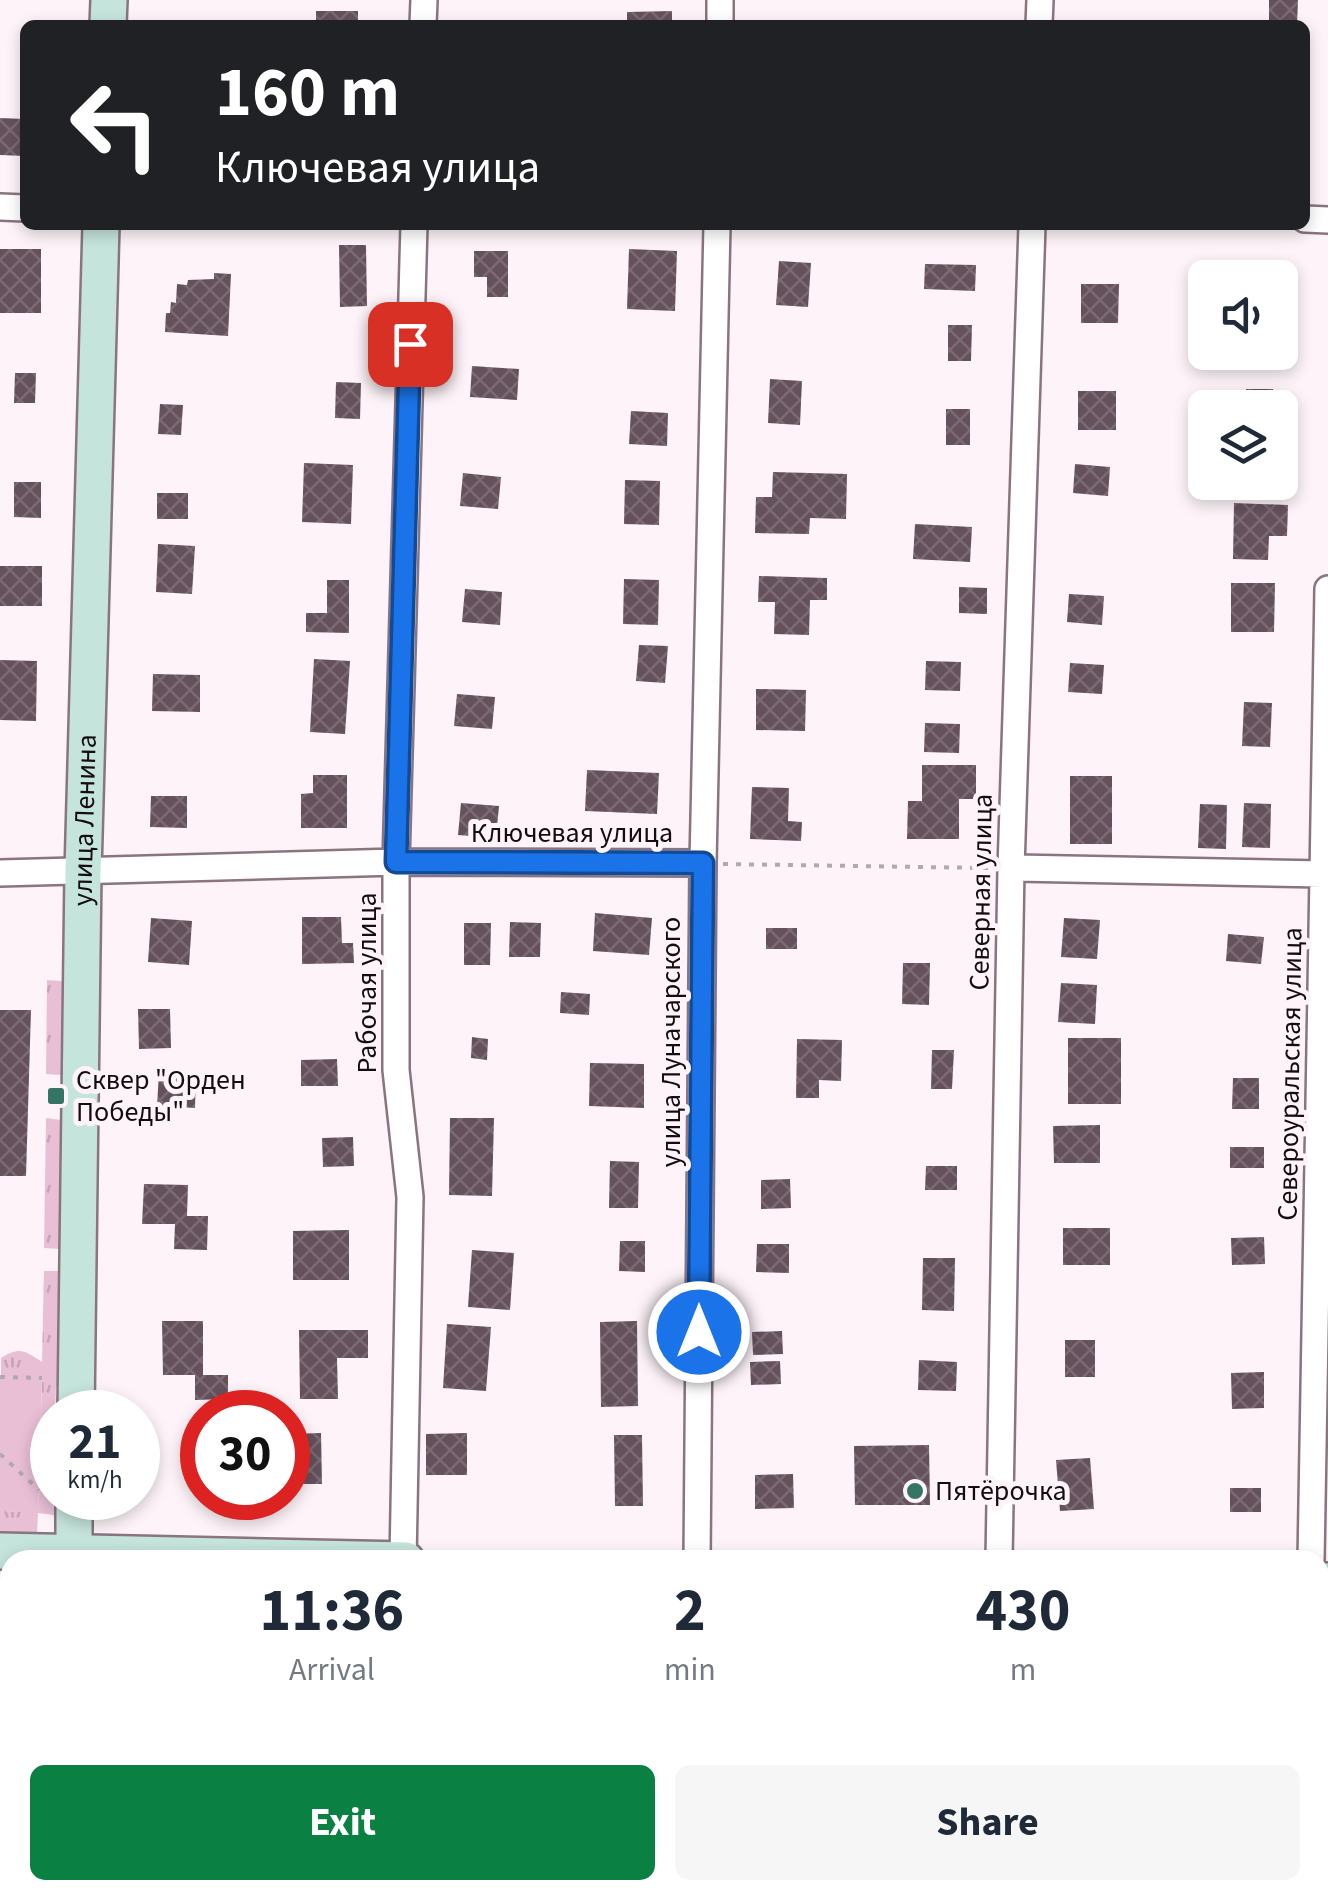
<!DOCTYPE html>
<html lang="en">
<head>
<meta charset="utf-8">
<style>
	:root { --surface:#fff; --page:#f6f6f7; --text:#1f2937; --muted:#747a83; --accent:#0b8043 }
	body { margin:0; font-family:"Source Sans 3",sans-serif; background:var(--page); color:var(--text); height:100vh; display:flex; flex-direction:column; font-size:38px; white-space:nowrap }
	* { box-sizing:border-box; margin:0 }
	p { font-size:32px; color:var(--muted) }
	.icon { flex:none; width:55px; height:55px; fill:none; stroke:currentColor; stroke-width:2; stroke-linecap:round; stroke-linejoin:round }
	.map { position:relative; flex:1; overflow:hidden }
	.drawer { position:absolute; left:0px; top:1550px; width:1330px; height:350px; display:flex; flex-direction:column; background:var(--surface); border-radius:30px 30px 0 0; box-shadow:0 5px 15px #0003 }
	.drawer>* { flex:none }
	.top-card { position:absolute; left:20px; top:20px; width:1290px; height:210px; border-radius:15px; box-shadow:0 5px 15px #0003; background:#202124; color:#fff; overflow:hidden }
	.fabs { position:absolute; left:1188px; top:260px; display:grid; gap:20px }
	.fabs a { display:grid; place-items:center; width:110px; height:110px; border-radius:15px; background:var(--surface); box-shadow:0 5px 15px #0003; font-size:50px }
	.speed { position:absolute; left:30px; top:1390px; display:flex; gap:20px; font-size:50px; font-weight:700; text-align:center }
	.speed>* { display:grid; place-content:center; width:130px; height:130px; border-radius:50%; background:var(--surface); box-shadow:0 5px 15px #0003; line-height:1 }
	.speed small { font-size:25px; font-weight:400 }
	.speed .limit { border:15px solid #d22; background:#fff; color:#111 }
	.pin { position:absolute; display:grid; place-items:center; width:85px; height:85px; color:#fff; margin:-42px; border-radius:20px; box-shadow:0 5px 15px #0006 }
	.me { position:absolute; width:110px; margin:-55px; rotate:0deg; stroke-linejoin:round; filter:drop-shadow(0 0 8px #0008) }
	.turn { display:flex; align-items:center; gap:35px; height:210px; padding:0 30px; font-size:45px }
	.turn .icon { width:130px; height:130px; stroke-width:2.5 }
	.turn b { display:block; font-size:70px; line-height:85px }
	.eta { display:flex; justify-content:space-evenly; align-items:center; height:170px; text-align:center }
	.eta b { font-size:60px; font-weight:700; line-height:70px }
	.primary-button { display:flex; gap:20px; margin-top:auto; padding:20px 30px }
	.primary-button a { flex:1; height:115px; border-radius:15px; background:var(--accent); color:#fff; font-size:40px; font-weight:700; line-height:115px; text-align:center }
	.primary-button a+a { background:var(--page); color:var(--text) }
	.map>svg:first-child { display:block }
	.grass { fill:url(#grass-tufts) }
	.park { fill:#e9bfd6 }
	.building { fill:url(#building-cross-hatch) }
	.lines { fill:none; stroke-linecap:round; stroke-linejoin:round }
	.lane-casing { stroke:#897480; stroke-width:18 }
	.street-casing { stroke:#897480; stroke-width:30 }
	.secondary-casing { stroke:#897480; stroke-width:40 }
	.path { stroke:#b2a9ae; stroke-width:4; stroke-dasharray:5 8; stroke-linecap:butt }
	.lane { stroke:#fff; stroke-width:12 }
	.street { stroke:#fff; stroke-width:25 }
	.secondary { stroke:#c5e4dc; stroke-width:35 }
	.route-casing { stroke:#114b97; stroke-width:25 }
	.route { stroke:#1a73e8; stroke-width:18 }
	.poi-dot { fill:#347565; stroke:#fdf3f8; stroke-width:4 }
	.labels { text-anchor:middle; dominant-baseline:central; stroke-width:10; stroke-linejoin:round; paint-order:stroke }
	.street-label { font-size:28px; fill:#140c11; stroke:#fdf3f8 }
	.poi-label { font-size:28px; fill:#140c11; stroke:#fdf3f8; text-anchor:start }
</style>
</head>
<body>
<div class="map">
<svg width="1328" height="1900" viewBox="0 0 1328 1900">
	<defs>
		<pattern id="grass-tufts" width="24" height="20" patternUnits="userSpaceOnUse" patternTransform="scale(2.5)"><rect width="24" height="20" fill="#e9bfd6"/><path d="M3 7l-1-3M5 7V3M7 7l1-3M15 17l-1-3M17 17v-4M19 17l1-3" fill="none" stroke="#c7a3b7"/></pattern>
		<pattern id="building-cross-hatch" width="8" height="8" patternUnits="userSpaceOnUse" patternTransform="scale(2.5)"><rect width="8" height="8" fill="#65515c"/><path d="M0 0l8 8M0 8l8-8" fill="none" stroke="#7a6a73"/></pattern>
	</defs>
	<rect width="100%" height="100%" fill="#fdf3f8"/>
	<path class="grass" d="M 47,980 L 61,981 L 69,987 L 72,1046 L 62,1075 L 46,1074 Z
		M 46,1118 L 61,1120 L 70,1154 L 69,1245 L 59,1249 L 44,1248 Z
		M 44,1271 L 61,1271 L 67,1371 L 56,1387 L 55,1412 L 52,1412 L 54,1515 L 38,1513 L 37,1534 L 0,1534 L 0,1511 L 38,1512 L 42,1379 L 1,1377 L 1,1358 C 20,1346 25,1351 42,1362 Z"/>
	<path class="park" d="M 0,1377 L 42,1378 L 38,1513 L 0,1511 Z
		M 301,1890 L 361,1890 L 360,1900 L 300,1900 Z"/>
	<path class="building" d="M 1269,0 L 1298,0 L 1297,25 L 1269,25 Z
		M 316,11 L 358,11 L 358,25 L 316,25 Z
		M 672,11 L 672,25 L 627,25 L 627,12 Z
		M 0,118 L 25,119 L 25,156 L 0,155 Z
		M 339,245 L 366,245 L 367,306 L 340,307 Z
		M 0,249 L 41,249 L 41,313 L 0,313 Z
		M 629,249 L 677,251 L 675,311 L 627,309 Z
		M 474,251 L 508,251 L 508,297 L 487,297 L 487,277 L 474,277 Z
		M 779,261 L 811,263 L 808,307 L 776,305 Z
		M 925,264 L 976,265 L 975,291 L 924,289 Z
		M 1221,269 L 1272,275 L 1272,278 L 1220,278 Z
		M 214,273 L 231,274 L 228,336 L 165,332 L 166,313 L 170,313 L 171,302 L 176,303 L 177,284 L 187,285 L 188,280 L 214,279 Z
		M 1081,284 L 1119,284 L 1118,323 L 1081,323 Z
		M 948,325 L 972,325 L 971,361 L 948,361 Z
		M 472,366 L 519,369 L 517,400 L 470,397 Z
		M 15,373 L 36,373 L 35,403 L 14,403 Z
		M 770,379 L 802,381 L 800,425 L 768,423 Z
		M 336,382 L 361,383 L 360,419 L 335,418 Z
		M 1246,389 L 1273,389 L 1273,408 L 1246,408 Z
		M 1078,391 L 1116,391 L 1116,430 L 1078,430 Z
		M 160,404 L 183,405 L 181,435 L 158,434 Z
		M 946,409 L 970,409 L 970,445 L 946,445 Z
		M 631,411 L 668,413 L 667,446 L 629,444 Z
		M 304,463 L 353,465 L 351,524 L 302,522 Z
		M 1075,464 L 1110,467 L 1108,496 L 1073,493 Z
		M 773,472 L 847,474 L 846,519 L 810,518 L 809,534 L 755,533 L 756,497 L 772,497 Z
		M 463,473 L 501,477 L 498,509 L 460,506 Z
		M 625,480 L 660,481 L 659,525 L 624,524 Z
		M 14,482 L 41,482 L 41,518 L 14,517 Z
		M 157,493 L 188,493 L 188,519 L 157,519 Z
		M 1234,503 L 1288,505 L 1287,536 L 1269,536 L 1268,560 L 1233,559 Z
		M 915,524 L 972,527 L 970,562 L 913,559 Z
		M 158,544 L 195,546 L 192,594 L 156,592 Z
		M 0,566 L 42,566 L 42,606 L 0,606 Z
		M 759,576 L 827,578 L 827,600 L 810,600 L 809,635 L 774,634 L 775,602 L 758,602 Z
		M 624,579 L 659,580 L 658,625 L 623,624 Z
		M 327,580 L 349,580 L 349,633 L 306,632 L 306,613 L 327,613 Z
		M 1231,583 L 1275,583 L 1274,632 L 1231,632 Z
		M 959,587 L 987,588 L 987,614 L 959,613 Z
		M 465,589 L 502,592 L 500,625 L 462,622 Z
		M 1069,594 L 1104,596 L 1102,625 L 1067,622 Z
		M 639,645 L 668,646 L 665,683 L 636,681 Z
		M 314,659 L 350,661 L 345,734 L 310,732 Z
		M 0,660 L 37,661 L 36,721 L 0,720 Z
		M 926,661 L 961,662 L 960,691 L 925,690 Z
		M 1070,663 L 1104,665 L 1102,694 L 1068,692 Z
		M 153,674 L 200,675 L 200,712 L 152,711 Z
		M 756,689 L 806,690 L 805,731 L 756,730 Z
		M 457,694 L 495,697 L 492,729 L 454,726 Z
		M 1244,702 L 1272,703 L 1270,747 L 1242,746 Z
		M 925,723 L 960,724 L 959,753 L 924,752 Z
		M 922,765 L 976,765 L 976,799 L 959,799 L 959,839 L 907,839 L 908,801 L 922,801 Z
		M 587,770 L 659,773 L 657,814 L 585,811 Z
		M 313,775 L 347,775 L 347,828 L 301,828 L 301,794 L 313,793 Z
		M 1070,776 L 1112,776 L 1112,844 L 1070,844 Z
		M 752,787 L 789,788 L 788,821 L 802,822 L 801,841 L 750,839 Z
		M 151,796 L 187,796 L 187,828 L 150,827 Z
		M 461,803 L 499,806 L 496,838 L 458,835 Z
		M 1244,803 L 1271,804 L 1270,848 L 1242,847 Z
		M 1200,804 L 1227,805 L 1226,849 L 1198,848 Z
		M 595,913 L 652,918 L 649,955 L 593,951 Z
		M 302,917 L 341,917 L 342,943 L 353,943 L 354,963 L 302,964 Z
		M 151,918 L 192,921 L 189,965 L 148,962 Z
		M 1064,918 L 1100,920 L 1097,959 L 1061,957 Z
		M 510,922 L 541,923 L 540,957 L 509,957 Z
		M 464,923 L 491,923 L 490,965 L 464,965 Z
		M 766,928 L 797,928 L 797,949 L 766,949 Z
		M 1228,934 L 1264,937 L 1261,964 L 1226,961 Z
		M 903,963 L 930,963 L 929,1005 L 902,1004 Z
		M 1061,983 L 1097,985 L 1095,1024 L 1058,1022 Z
		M 561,992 L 590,994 L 589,1015 L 560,1013 Z
		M 138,1009 L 170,1009 L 171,1048 L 139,1049 Z
		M 0,1010 L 31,1010 L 26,1176 L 0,1176 Z
		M 472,1037 L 488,1039 L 487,1060 L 471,1058 Z
		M 1068,1038 L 1121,1038 L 1121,1104 L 1068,1104 Z
		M 797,1039 L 842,1040 L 841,1081 L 819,1080 L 819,1098 L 796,1098 Z
		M 932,1050 L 954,1050 L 952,1089 L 931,1089 Z
		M 337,1059 L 338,1086 L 301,1086 L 301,1060 Z
		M 590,1063 L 644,1064 L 644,1108 L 589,1106 Z
		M 159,1072 L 196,1074 L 195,1108 L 157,1106 Z
		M 1233,1078 L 1259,1078 L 1259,1109 L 1232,1109 Z
		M 450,1118 L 494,1118 L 492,1196 L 449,1195 Z
		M 1100,1125 L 1100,1163 L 1054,1163 L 1053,1126 Z
		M 353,1137 L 354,1166 L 323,1167 L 322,1138 Z
		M 1230,1147 L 1264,1147 L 1264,1168 L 1230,1168 Z
		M 610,1161 L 639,1162 L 638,1208 L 609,1208 Z
		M 926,1166 L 957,1166 L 957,1190 L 925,1190 Z
		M 790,1179 L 791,1208 L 761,1209 L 761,1180 Z
		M 144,1184 L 188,1185 L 187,1216 L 208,1216 L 207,1250 L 174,1249 L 175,1224 L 142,1224 Z
		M 1063,1228 L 1110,1228 L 1110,1265 L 1063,1265 Z
		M 349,1230 L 349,1280 L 293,1280 L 293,1231 Z
		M 1264,1237 L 1265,1264 L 1232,1265 L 1231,1238 Z
		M 620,1241 L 645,1241 L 645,1272 L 619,1271 Z
		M 757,1244 L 789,1244 L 789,1273 L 756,1272 Z
		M 472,1250 L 514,1253 L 510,1310 L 468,1307 Z
		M 923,1258 L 955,1258 L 954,1311 L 922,1310 Z
		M 162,1321 L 203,1321 L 203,1375 L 228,1375 L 228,1399 L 195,1400 L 195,1375 L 163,1375 Z
		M 637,1321 L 638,1406 L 601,1407 L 600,1322 Z
		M 447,1324 L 491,1327 L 486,1391 L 443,1388 Z
		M 299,1330 L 368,1330 L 368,1358 L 337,1358 L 338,1399 L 300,1399 Z
		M 782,1331 L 783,1354 L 753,1355 L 752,1332 Z
		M 1065,1340 L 1095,1340 L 1095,1377 L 1065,1377 Z
		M 919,1360 L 957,1362 L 956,1391 L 918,1390 Z
		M 780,1361 L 781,1384 L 751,1385 L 750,1362 Z
		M 1264,1372 L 1264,1408 L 1232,1409 L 1231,1373 Z
		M 321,1433 L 322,1484 L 288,1484 L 288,1434 Z
		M 467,1433 L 467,1475 L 426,1475 L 426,1434 Z
		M 614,1435 L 642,1435 L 643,1506 L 615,1506 Z
		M 929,1445 L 930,1505 L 855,1505 L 854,1446 Z
		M 1090,1458 L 1094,1509 L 1060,1511 L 1056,1460 Z
		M 793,1474 L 794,1508 L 755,1509 L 755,1475 Z
		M 1230,1488 L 1261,1488 L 1261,1512 L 1230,1512 Z
		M 0,1640 L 10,1640 L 4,1900 L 0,1900 Z
		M 1320,1788 L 1328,1788 L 1328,1900 L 1323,1900 L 1320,1874 Z
		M 256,1890 L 294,1890 L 293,1900 L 255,1900 Z
		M 413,1890 L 455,1890 L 455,1900 L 413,1900 Z
		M 736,1890 L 923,1890 L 923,1900 L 736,1900 Z
		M 993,1890 L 1057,1890 L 1057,1900 L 993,1900 Z
		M 1186,1890 L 1210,1890 L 1210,1900 L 1186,1900 Z"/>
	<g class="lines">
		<g class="lane-casing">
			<path id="lane" d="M 194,1900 L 194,1890
				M 950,1900 L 950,1890"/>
		</g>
		<g class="street-casing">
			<path id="street" d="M 423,25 L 424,0
				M 720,25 L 720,0
				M 1039,25 L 1040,0
				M 0,207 L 25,208
				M 1305,219 L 1328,220
				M 1011,868 L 1323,874
				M 0,873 L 396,862 L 703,863
				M 403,1560 L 410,1197 L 396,1070 L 396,862 L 414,225
				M 697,1560 L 703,863 L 717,225
				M 999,1560 L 1011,868 L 1032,225
				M 1311,1560 L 1328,589
				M 698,1900 L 698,1890"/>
		</g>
		<g class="secondary-casing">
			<g id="secondary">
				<path d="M 108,25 L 109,0"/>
				<path id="s1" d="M 76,1412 L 83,872 L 101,225"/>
				<path d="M 0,1551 L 406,1560"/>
				<path d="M 74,1560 L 74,1498"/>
				<path d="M 1320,1581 L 1328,1581"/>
				<path d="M 64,1900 L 64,1890"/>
			</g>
		</g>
		<path class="path" d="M 723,864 L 988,868
			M 0,1377 L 42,1378
			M 0,1454 L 39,1490"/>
		<use href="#lane" class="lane"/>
		<use href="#street" class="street"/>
		<use href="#secondary" class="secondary"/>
	</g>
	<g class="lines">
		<g class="route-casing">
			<path id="route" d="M 410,344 L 396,862 L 703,863 L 699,1332"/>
		</g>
		<use href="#route" class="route"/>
	</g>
	<g class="poi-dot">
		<rect x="46" y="1086" width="20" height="20" rx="5"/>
		<circle cx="915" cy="1491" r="10"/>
	</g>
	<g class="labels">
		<g class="street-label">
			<text stroke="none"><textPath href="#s1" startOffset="592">улица Ленина</textPath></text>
			<text x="572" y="833">Ключевая улица</text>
			<text transform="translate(981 892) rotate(-89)">Северная улица</text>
			<text transform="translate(367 983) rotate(-90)">Рабочая улица</text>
			<text transform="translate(671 1042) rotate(-90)">улица Луначарского</text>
			<text transform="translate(1290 1074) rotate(-89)">Североуральская улица</text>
		</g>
		<g class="poi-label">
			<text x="76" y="1080">Сквер "Орден<tspan x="76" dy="32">Победы"</tspan></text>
			<text x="935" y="1491">Пятёрочка</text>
		</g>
	</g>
</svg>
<div class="fabs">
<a><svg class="icon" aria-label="sound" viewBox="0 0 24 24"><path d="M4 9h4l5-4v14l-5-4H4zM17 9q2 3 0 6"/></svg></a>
<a><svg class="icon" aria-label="layers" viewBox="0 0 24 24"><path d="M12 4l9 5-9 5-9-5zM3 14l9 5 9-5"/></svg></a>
</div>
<div class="speed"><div>21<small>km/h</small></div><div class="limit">30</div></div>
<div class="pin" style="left:410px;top:344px;background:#d93025"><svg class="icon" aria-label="arrive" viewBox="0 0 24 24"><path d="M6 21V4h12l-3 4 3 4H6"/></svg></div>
<svg class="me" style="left:699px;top:1332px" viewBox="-20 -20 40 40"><circle r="17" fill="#1a73e8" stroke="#fff" stroke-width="3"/><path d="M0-11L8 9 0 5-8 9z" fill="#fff"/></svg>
<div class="top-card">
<div class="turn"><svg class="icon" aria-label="left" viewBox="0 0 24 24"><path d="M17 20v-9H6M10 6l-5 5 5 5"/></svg><div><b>160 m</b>Ключевая улица</div></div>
</div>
<section class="drawer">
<div class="eta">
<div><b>11:36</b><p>Arrival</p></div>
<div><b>2</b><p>min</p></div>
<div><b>430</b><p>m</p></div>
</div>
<div class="primary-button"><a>Exit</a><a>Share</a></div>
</section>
</div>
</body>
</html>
